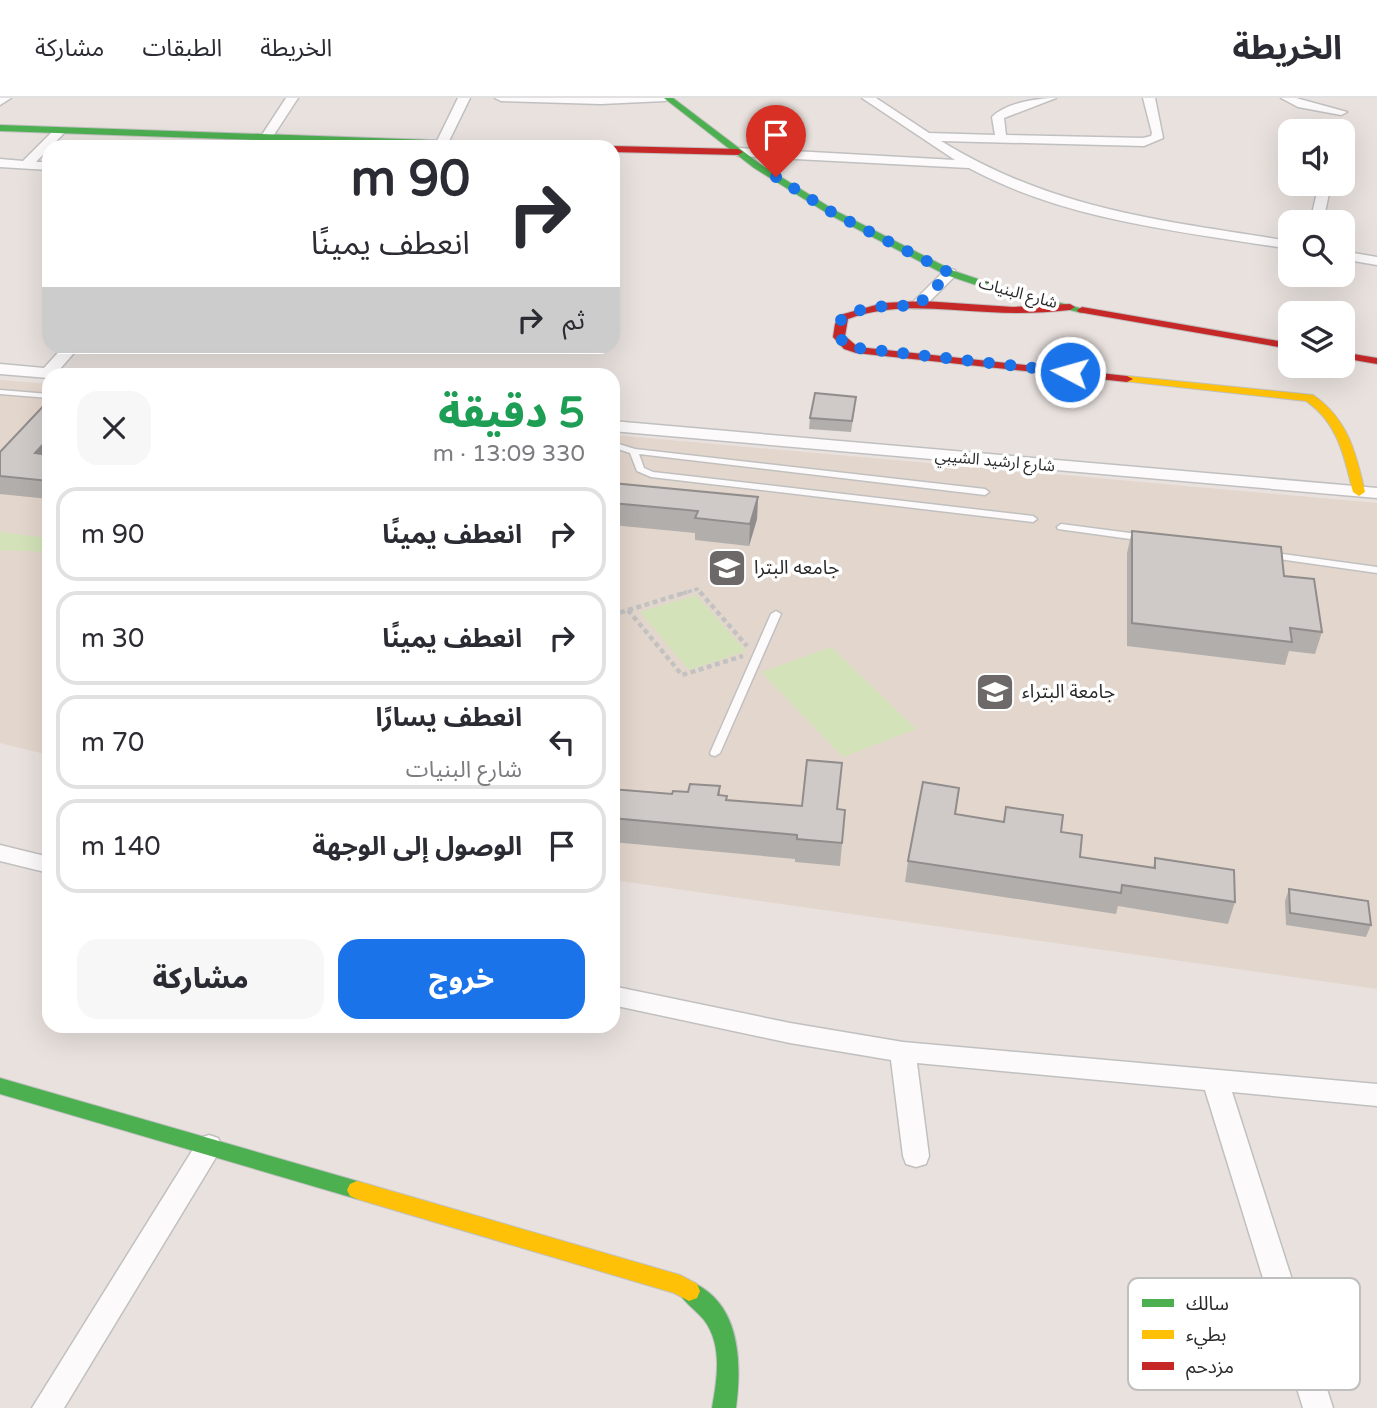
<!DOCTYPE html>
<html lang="ar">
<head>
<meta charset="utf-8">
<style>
	:root { --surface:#fff; --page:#f7f7f7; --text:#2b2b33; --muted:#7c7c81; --line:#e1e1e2; --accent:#1a73e8 }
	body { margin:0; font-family:"Varela Round","Noto Sans Arabic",sans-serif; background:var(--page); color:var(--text); direction:rtl; height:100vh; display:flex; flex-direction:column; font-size:26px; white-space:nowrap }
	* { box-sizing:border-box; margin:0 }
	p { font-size:23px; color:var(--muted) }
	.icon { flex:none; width:38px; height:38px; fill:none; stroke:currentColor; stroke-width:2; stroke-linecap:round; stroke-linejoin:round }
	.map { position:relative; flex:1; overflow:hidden; direction:ltr }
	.sheet { position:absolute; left:42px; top:270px; width:578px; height:665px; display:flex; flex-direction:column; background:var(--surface); border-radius:21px; box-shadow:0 7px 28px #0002; direction:rtl }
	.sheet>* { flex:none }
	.guide { position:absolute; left:42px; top:42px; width:578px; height:214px; border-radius:21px; box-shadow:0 7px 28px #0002; direction:rtl; background:#fff; color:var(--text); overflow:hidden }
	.fabs { position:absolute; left:1278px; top:21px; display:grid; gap:14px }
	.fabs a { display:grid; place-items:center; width:77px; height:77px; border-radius:14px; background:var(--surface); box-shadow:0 7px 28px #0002; font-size:35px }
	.pin { position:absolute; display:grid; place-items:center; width:60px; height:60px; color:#fff; margin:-72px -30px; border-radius:50% 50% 50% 0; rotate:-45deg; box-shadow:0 0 7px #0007 }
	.pin .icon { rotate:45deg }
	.me { position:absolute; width:77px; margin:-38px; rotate:276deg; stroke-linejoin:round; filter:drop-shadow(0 0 5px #0008) }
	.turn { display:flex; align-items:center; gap:24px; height:147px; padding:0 35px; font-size:32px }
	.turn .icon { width:91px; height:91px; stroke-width:2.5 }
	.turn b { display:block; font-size:49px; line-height:60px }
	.then { display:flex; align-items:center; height:66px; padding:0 35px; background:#0003; gap:14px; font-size:26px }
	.round { display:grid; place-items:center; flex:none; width:74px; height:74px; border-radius:21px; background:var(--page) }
	.summary { display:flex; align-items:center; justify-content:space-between; height:119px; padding:0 35px }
	h1 { font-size:42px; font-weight:800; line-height:52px; color:#1e9e55 }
	.cta { display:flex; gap:14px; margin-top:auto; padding:14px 35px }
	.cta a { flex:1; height:80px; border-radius:21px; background:var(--accent); color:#fff; font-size:28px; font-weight:800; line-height:80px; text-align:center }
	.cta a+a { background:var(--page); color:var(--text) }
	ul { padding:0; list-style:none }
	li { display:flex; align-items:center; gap:21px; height:94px; margin:0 14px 10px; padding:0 21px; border:4px solid var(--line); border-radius:21px }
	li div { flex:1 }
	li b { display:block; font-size:26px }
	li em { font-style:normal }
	header { display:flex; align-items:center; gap:42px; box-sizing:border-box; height:98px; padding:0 35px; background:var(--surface); border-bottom:2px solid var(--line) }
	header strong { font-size:33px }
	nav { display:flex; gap:38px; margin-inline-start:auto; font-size:24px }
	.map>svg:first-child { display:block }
	.education { fill:#e3d6cc }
	.green { fill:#d3e2b8 }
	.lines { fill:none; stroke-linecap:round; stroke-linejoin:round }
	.lane-casing { stroke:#c1c0c0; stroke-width:3 }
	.street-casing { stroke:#c1c0c0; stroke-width:3 }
	.fast-casing { stroke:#c1c0c0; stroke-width:2 }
	.slow-casing { stroke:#c1c0c0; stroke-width:2 }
	.jam-casing { stroke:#c1c0c0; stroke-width:2 }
	.path-far1 { stroke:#c3c2c2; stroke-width:3.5; stroke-dasharray:4.5 2.5; stroke-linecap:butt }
	.path { stroke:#c3c2c2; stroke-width:4.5; stroke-dasharray:5 3.5; stroke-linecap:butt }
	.lane { fill:#fcfafa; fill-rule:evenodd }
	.street { fill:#fcfafa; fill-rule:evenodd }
	.fast { fill:#4caf50; fill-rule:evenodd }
	.slow { fill:#ffc107; fill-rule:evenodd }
	.jam { fill:#c62828; fill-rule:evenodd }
	.wall { fill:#b2aeac }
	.shaded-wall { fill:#918d8c }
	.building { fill:#cfcac8; stroke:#918d8c; stroke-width:2 }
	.route { stroke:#1a73e8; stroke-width:12; stroke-dasharray:0 21.6 }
	.labels { text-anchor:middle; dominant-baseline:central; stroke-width:7; stroke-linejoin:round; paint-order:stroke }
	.far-street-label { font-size:16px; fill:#292929; stroke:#fff }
	.poi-label { font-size:19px; fill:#292929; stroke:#fff; text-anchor:start }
	.key { fill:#fff; stroke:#bfbfbf; stroke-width:2 }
	.key-label { font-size:19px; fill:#292929 }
</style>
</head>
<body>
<header>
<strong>الخريطة</strong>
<nav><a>الخريطة</a><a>الطبقات</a><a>مشاركة</a></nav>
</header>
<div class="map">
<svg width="1377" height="1310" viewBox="0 0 1377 1310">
	<rect width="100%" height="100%" fill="#e8e1de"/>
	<path class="education" d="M 0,282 L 49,286 L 49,657 L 0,645 Z
		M 613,337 L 1377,405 L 1377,891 L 613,782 Z"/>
	<path class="green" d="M 0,434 L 49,440 L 49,454 L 0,452 Z
		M 696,497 L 746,553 L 689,572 L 640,514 Z
		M 831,549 L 916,631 L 843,659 L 761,574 Z"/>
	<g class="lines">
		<g class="lane-casing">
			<path id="lane" d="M 0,292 L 49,296 L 49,300 L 0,296 Z
				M 612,344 L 635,351 L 985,391 L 989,394 L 985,397 L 639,356 L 644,370 L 653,374 L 1033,418 L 1037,421 L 1033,424 L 651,379 L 637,373 L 630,355 L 612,349 Z
				M 1061,426 L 1145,437 L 1149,440 L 1145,443 L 1058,431 L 1057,429 Z
				M 1268,454 L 1377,469 L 1377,475 L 1265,459 L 1263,457 Z
				M 776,513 L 781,516 L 720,655 L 715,658 L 711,657 L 710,655 L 771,516 Z"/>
		</g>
		<g class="street-casing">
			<path id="street" d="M 0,0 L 11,0 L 0,7 Z
				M 286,0 L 298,0 L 266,49 L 254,49 Z
				M 458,0 L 470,0 L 448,45 L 438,48 L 436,45 Z
				M 495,0 L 671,0 L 665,3 L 601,6 L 501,3 Z
				M 862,0 L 876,0 L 929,35 L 995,37 L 992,19 C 1006,5 1037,0 1056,0 L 1004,20 L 1006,37 L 1143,40 L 1151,38 L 1152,35 L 1143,0 L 1155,0 L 1163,40 L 1144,48 L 941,43 C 1053,112 1163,123 1290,143 L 1290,151 C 1181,133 1067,123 969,70 L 738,58 L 732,54 L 738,50 L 955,62 Z
				M 1281,0 L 1296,0 L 1347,14 L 1341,17 L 1298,9 Z
				M 56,30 L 66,33 L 36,64 L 49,64 L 49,72 L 0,69 L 0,61 L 23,63 Z
				M 1319,86 L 1331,86 L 1323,124 L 1310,124 Z
				M 1342,153 L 1377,159 L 1377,167 L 1342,161 Z
				M 950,171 L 955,172 L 955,178 L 923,210 L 913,210 L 911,207 L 913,204 L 945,172 Z
				M 64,248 L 80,248 L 60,271 L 67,276 L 49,276 L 49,280 L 0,276 L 0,266 L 44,270 Z
				M 612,323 L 1377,390 L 1377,400 L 612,333 Z
				M 0,747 L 49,759 L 49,775 L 0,763 Z
				M 612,888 L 790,925 L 903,944 L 1377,986 L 1377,1008 L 1232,994 L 1333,1310 L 1303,1310 L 1205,992 L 917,965 L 929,1058 L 926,1066 L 916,1069 L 906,1066 L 903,1058 L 891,962 L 790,945 L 612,907 Z
				M 209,1037 L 218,1040 L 222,1048 L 218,1056 L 64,1310 L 32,1310 L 200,1040 Z"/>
		</g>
		<g class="fast-casing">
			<path id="fast" d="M 664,0 L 673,0 L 760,66 L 836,113 L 954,173 L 1008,191 L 1087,212 L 1082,215 L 1000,195 L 946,177 L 830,117 L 754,70 Z
				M 0,27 L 458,43 L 463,46 L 458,49 L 0,33 Z
				M 0,980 L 357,1083 L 364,1086 L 367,1092 L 364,1098 L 357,1101 L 0,996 Z
				M 689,1183 C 741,1203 742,1265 736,1310 L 712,1310 C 717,1282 723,1247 704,1222 C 696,1212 684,1205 678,1193 L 681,1186 Z"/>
		</g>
		<g class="slow-casing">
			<path id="slow" d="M 1127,278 L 1313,297 C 1348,321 1356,355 1365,394 L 1359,398 L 1353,394 C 1344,358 1338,325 1306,303 L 1123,283 L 1121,281 Z
				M 357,1083 L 680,1177 L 697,1186 L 700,1193 L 697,1200 L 689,1203 L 674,1195 L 357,1101 L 350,1098 L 347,1092 L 350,1086 Z"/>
		</g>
		<g class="jam-casing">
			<path id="jam" d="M 458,43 L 558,46 L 563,49 L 455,48 L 453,46 Z
				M 612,48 L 738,51 L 743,54 L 738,57 L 612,54 L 612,49 L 609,49 Z
				M 923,203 L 1013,209 L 1070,206 L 1075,209 L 1070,212 C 1043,215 1016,216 988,214 C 940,212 895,204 848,221 L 845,238 L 858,249 L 1127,278 L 1133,281 L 1127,284 L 856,255 L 844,251 L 833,239 L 835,226 L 840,217 L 883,205 Z
				M 1082,209 L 1290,245 L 1290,251 L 1078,214 L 1077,212 Z
				M 1342,254 L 1377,260 L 1377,266 L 1342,260 Z"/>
		</g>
		<path class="path-far1" d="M 681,496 L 697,491 L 701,496"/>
		<path class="path" d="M 700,494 L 747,548
			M 628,512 L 682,577 L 743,558
			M 612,517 L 687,494"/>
		<use href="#lane" class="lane"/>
		<use href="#street" class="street"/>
		<use href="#fast" class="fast"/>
		<use href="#slow" class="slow"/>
		<use href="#jam" class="jam"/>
	</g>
	<path class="wall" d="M 49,302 L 49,401 L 0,396 L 0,354 Z
		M 855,309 L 851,334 L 809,331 L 810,320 Z
		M 612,385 L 758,399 L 757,421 L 749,448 L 695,442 L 695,435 L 612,427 Z
		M 1132,433 L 1284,478 L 1322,534 L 1315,556 L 1289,553 L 1285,567 L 1127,548 L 1127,455 Z
		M 720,688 L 720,698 L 727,702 L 845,712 L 840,768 L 795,764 L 795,761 L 612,744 L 612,691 L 672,696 Z
		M 1006,709 L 1061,734 L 1080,759 L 1153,770 L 1155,760 L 1235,804 L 1228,826 L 1118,808 L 1116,816 L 905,784 L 908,763 L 955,716 L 1003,724 Z
		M 1289,791 L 1371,827 L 1366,839 L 1286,827 L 1285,803 Z"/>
	<path class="shaded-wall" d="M 49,340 L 49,364 L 35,355 Z
		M 758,399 L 757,421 L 749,448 L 750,426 Z
		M 614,646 L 615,669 L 612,679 L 612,652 Z"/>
	<path class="building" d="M 815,295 L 856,299 L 852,323 L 810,320 Z
		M 49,302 L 49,340 L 35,355 L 49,357 L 49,383 L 0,378 L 0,354 Z
		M 612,385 L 758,399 L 750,426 L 695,420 L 698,413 L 612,405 Z
		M 1132,433 L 1281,449 L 1284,478 L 1314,481 L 1322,534 L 1290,530 L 1292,544 L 1132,525 Z
		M 807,662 L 842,665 L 837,711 L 845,712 L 842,745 L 797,741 L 797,737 L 612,720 L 612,691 L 672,696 L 673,693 L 688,694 L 690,686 L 720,688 L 718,697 L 727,698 L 726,702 L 802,708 Z
		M 923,684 L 959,690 L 955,716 L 1004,724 L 1006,709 L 1063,717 L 1061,734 L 1082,737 L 1080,759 L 1155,770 L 1155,760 L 1234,772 L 1235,804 L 1122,787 L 1121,795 L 908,763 Z
		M 1289,791 L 1368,803 L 1371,827 L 1290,815 Z"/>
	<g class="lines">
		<path class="route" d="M 776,79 L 833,115 L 950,175 L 918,207 C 894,209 859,205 840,223 L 839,239 L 848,249 L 1070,274"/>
	</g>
	<defs>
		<g id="university-square" transform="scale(2.0125)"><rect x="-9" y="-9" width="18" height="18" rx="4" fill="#6c6968" stroke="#fff"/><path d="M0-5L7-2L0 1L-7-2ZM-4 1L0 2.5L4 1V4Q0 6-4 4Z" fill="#fff"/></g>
	</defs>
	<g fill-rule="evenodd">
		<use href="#university-square" x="727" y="470"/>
		<use href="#university-square" x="995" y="594"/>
	</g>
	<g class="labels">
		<g class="far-street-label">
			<text transform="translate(1018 195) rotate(15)">شارع البنيات</text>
			<text transform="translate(995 363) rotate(5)">شارع ارشيد الشيبي</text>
		</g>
		<g class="poi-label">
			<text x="754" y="470">جامعه البترا</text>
			<text x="1022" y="594">جامعة البتراء</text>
		</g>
	</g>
	<rect x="1128" y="1180" width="232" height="112" rx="10" class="key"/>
	<rect x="1142" y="1201" width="32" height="8" fill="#4caf50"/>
	<rect x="1142" y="1232" width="32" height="9" fill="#ffc107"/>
	<rect x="1142" y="1264" width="32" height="8" fill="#c62828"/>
	<g class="key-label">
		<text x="1186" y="1212">سالك</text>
		<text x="1186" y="1243">بطيء</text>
		<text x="1186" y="1275">مزدحم</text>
	</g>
</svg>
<div class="fabs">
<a><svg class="icon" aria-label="sound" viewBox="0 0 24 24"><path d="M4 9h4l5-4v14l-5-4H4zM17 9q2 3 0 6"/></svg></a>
<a><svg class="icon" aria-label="search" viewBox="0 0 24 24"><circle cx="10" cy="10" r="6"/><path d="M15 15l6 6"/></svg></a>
<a><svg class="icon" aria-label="layers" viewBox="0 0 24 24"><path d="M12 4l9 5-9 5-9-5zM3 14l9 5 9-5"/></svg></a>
</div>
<div class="pin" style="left:776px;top:79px;background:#d93025"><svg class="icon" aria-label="arrive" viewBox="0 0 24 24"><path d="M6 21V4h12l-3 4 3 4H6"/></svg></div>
<svg class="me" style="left:1070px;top:274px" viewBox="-20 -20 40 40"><circle r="17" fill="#1a73e8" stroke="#fff" stroke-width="3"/><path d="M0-11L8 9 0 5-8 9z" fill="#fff"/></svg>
<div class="guide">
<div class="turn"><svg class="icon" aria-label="right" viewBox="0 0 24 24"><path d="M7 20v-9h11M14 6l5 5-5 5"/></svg><div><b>90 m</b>انعطف يمينًا</div></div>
<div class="then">ثم<svg class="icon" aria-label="right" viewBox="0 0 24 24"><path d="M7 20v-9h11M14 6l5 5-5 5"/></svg></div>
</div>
<section class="sheet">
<div class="summary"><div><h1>5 دقيقة</h1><p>330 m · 13:09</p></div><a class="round"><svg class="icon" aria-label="close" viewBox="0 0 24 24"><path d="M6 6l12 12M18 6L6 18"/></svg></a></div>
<ul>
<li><svg class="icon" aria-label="right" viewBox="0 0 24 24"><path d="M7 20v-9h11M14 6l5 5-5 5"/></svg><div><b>انعطف يمينًا</b></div><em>90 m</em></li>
<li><svg class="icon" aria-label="right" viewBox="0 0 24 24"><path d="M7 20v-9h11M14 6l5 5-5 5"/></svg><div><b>انعطف يمينًا</b></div><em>30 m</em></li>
<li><svg class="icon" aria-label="left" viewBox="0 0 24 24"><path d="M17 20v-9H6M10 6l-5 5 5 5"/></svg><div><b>انعطف يسارًا</b><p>شارع البنيات</p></div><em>70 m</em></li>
<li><svg class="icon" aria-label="arrive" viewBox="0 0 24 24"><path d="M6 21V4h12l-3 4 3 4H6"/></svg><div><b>الوصول إلى الوجهة</b></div><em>140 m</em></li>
</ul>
<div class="cta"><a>خروج</a><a>مشاركة</a></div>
</section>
</div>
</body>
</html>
